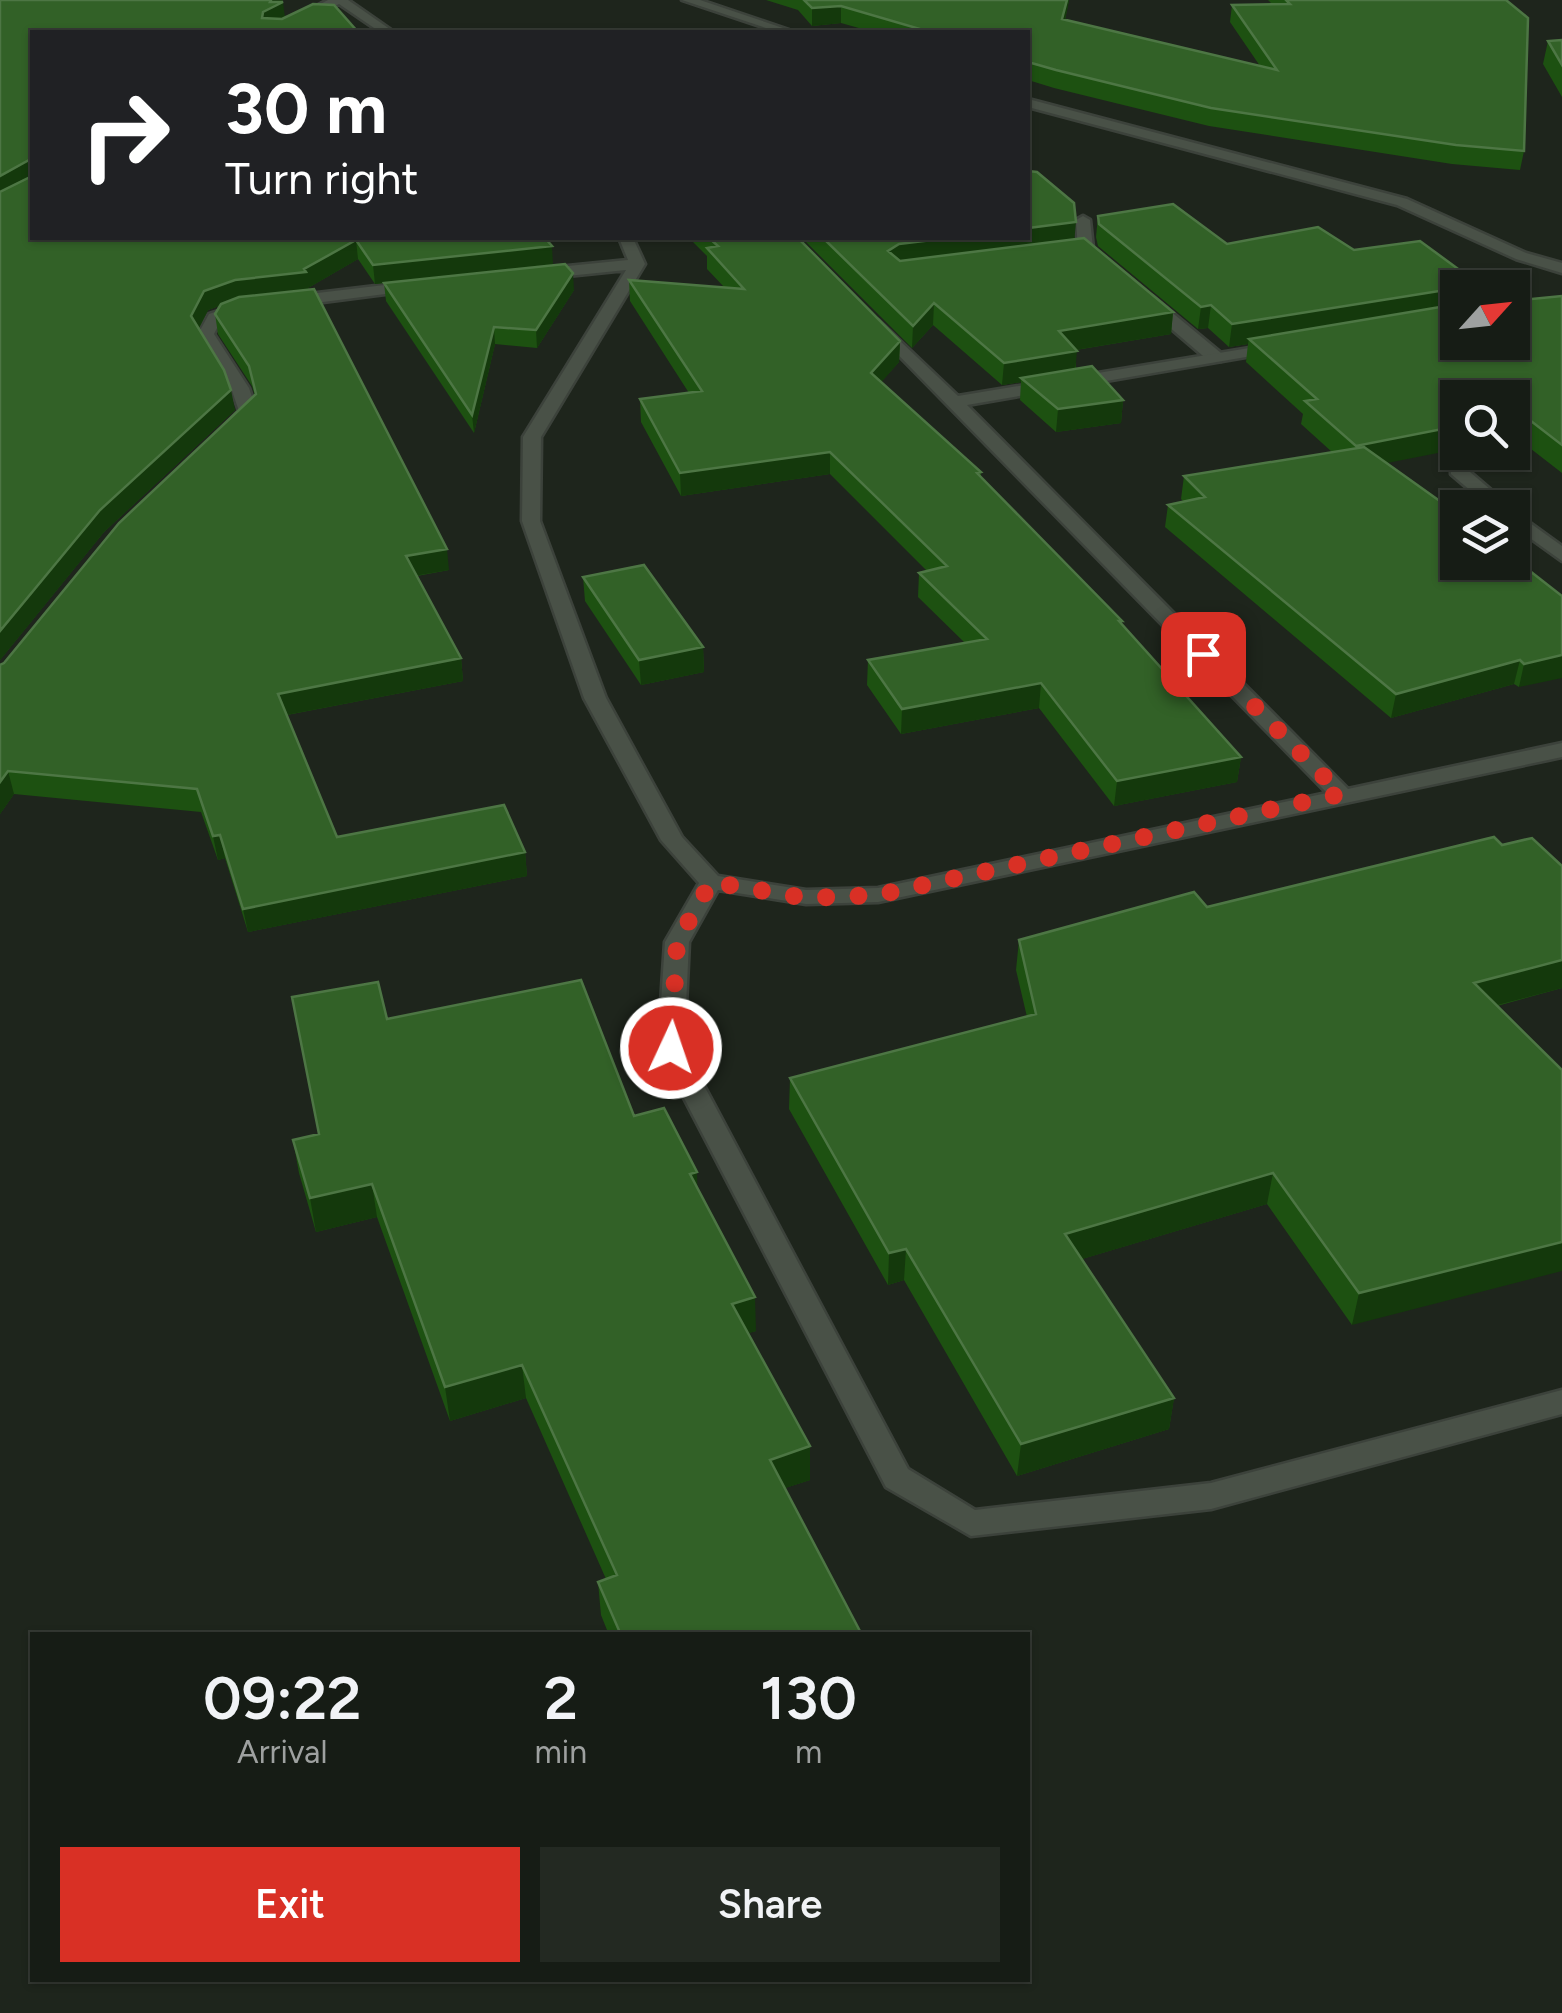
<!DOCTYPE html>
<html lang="en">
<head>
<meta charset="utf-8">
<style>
	:root { --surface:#161c15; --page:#232922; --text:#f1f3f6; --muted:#9ea1a0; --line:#353a34; --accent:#d93025 }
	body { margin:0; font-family:Figtree,sans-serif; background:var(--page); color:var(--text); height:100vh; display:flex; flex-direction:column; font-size:38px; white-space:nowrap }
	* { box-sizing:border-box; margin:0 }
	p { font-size:32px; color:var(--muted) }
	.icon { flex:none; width:55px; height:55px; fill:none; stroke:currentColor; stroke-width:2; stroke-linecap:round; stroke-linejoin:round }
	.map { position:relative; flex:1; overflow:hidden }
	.drawer { position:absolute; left:30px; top:1632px; width:1000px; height:350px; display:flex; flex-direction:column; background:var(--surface); border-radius:0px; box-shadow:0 2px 8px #0004,0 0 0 2px var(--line) }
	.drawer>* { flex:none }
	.banner { position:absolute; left:30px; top:30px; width:1000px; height:210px; border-radius:0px; box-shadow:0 2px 8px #0004,0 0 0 2px var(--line); background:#202124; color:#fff; overflow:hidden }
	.needle { width:65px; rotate:63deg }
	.buttons { position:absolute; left:1440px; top:270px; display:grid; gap:20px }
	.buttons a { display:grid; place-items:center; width:90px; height:90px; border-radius:0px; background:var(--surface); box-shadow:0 2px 8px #0004,0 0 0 2px var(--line); font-size:50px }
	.pin { position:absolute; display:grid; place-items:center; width:85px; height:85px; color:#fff; margin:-42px; border-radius:20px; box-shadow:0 5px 15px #0006 }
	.me { position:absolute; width:110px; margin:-55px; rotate:3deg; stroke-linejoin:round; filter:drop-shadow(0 0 8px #0008) }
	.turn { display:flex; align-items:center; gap:35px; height:210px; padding:0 30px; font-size:45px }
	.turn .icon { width:130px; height:130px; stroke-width:2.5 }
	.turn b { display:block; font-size:70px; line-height:85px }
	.eta { display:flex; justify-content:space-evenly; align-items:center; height:170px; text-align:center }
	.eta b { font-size:60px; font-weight:600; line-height:70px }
	.cta { display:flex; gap:20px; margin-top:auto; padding:20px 30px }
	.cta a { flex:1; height:115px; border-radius:0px; background:var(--accent); color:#fff; font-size:40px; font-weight:600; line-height:115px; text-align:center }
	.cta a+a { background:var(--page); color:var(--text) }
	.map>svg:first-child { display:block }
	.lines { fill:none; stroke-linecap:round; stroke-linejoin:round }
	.service-casing { stroke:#3c423b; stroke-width:5 }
	.minor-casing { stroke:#3c423b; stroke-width:5 }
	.service { fill:#495147; fill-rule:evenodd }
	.minor { fill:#495147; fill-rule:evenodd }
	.wall { fill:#1d5111 }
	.shaded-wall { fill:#14390c }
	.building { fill:#326127; stroke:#4d7644; stroke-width:2.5 }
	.route { stroke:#d93025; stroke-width:18; stroke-dasharray:0 32.4 }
</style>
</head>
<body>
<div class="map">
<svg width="1562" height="2013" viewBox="0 0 1562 2013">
	<rect width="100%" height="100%" fill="#1e251c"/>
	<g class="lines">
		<g class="service-casing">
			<path id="service" d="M 682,0 L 700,0 L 795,32 L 778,32 Z
				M 1028,99 L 1407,199 L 1526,253 L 1562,263 L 1562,273 L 1516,259 L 1397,205 L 1028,107 Z
				M 1083,216 L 1090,220 L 1093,248 L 1109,261 L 1109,267 L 1099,267 L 1078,250 L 1076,220 Z
				M 1140,296 L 1152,296 L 1221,353 L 1221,361 L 1209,361 L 1140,302 Z"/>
		</g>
		<g class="minor-casing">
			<path id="minor" d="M 328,0 L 348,0 L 394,32 L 380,32 L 339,4 L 282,32 L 267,32 Z
				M 619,238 L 633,238 L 645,264 L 541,437 L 540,521 L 606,698 L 682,837 L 718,876 L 806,890 L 878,888 L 1327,793 L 872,328 L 870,325 L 878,320 L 958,396 L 1286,342 L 1286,350 L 1280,351 L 967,405 L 1348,789 L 1562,743 L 1562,757 L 878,902 L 806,904 L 718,890 L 689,942 L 684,1048 L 908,1469 L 975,1510 L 1211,1483 L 1562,1390 L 1562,1414 L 1211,1509 L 971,1536 L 886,1487 L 658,1048 L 665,942 L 699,883 L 661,840 L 584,698 L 522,521 L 523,437 L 626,270 L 538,279 L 530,274 L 538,269 L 628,260 Z
				M 418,281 L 426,286 L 424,289 L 284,307 L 276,302 L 284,297 Z
				M 245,302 L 251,304 L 251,310 L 221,320 L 214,334 L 249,388 L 257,412 L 230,434 L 221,429 L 239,411 L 231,388 L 198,334 L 209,314 Z
				M 1457,465 L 1463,466 L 1512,508 L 1491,508 L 1451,474 L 1451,466 Z
				M 1512,510 L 1562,546 L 1562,561 L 1512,525 Z"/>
		</g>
		<use href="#service" class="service"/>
		<use href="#minor" class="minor"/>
	</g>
	<path class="wall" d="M 0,0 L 281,2 L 285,18 L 358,32 L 32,32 L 545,238 L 553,264 L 375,284 L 358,259 L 308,288 L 449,570 L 417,576 L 461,658 L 463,681 L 287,715 L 337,837 L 525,852 L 527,876 L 248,932 L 225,858 L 218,860 L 201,812 L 14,794 L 0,814 L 4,663 L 255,396 L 252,386 L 218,334 L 215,314 L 219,306 L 208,310 L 199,328 L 235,410 L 104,532 L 0,660 Z
		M 766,0 L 1069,0 L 1065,20 L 1260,66 L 1230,22 L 1232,5 L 1272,4 L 1268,0 L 1506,0 L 1524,151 L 1520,170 L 1452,164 L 1209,126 L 1054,88 L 1028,80 L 1028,32 L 873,32 L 841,23 L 812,26 L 798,10 Z
		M 1562,40 L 1562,97 L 1543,64 L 1548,41 Z
		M 1098,216 L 1227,244 L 1354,250 L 1458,288 L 1458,342 L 1562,296 L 1562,473 L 1517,438 L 1512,439 L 1512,398 L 1387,463 L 1562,596 L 1519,687 L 1514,684 L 1391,718 L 1165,527 L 1168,505 L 1183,501 L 1181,499 L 1184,476 L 1332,452 L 1301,424 L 1303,414 L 1246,362 L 1248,344 L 1229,347 L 1208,328 L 1198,329 L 1098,246 L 1096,237 Z
		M 693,238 L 798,238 L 900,341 L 899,362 L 881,382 L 981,472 L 981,477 L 1121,624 L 1241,757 L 1237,782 L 1114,806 L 1039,708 L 901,734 L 867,685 L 868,660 L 965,643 L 918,597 L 919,573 L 927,571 L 830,474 L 681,496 L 641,422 L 640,399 L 689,393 L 630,301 L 629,280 L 724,287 L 707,269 L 707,256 L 693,242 Z
		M 802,238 L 1028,238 L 1074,239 L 1173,312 L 1171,334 L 1076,350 L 1076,369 L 1123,400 L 1121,423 L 1056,432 L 1020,400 L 1021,382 L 1002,385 L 933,325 L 912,348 Z
		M 384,283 L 574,290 L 537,348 L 495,344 L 474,433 L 386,301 Z
		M 583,577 L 703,647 L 704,672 L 641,685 L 585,601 Z
		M 1502,845 L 1562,866 L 1562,988 L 1497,1006 L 1352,1325 L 1267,1204 L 1082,1259 L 1174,1398 L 1169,1429 L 1017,1476 L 904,1280 L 888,1285 L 789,1109 L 790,1078 L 1027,1017 L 1016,970 L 1019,940 L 1207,907 Z
		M 387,1019 L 634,1116 L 697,1187 L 756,1331 L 748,1333 L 810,1446 L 810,1480 L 785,1488 L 862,1635 L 609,1635 L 601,1615 L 598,1582 L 606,1579 L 526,1398 L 450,1421 L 377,1217 L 316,1232 L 299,1173 L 293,1140 L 318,1134 Z"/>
	<path class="shaded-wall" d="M 271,0 L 283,0 L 281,3 L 283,2 L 285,18 L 262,18 L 263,12 Z
		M 1067,0 L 1069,0 L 1068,6 L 1061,37 L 1062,19 Z
		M 841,6 L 841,23 L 812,26 L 812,8 Z
		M 29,160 L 32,178 L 0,196 L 0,176 Z
		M 1076,222 L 1074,243 L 887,272 L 888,251 L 899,244 L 949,238 L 1028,238 L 1028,228 Z
		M 356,240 L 358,259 L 308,288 L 308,291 L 238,299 L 208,310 L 195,336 L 191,316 L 204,291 L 235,280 L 304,269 Z
		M 552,246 L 553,264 L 375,284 L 373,265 Z
		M 573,273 L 574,290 L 537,348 L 536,330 Z
		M 1458,288 L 1458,310 L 1249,339 L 1248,344 L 1229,347 L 1232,324 Z
		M 934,303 L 933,325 L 912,348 L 913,326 Z
		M 1211,305 L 1208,328 L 1198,329 L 1201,307 Z
		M 1173,312 L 1171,334 L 1057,353 L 1059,331 Z
		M 494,327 L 495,344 L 474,433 L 472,415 Z
		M 900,341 L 899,362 L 870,395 L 871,373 Z
		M 1077,351 L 1075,373 L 1021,378 L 1021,382 L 1002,385 L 1004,363 Z
		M 231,390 L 235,410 L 104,532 L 0,660 L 0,631 L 100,510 Z
		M 1123,400 L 1121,423 L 1056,432 L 1058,409 Z
		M 1522,414 L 1517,438 L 1512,439 L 1512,416 Z
		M 1458,426 L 1458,449 L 1352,470 L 1356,446 Z
		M 830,452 L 830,474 L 681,496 L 680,473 Z
		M 447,549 L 449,570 L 408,577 L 406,556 Z
		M 703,647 L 704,672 L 641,685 L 639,660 Z
		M 1562,655 L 1562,678 L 1519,687 L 1524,664 Z
		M 461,658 L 463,681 L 281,716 L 278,694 Z
		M 1520,660 L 1514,684 L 1391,718 L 1396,694 Z
		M 1041,683 L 1039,708 L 901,734 L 902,709 Z
		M 1241,757 L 1237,782 L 1114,806 L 1117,781 Z
		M 8,771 L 14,794 L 0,814 L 0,782 Z
		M 220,835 L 225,858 L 218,860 L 213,836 Z
		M 525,852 L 527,876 L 248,932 L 243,909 Z
		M 1562,960 L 1562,988 L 1467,1013 L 1474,983 Z
		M 697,1172 L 698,1205 L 690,1174 Z
		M 1273,1173 L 1267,1204 L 1062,1265 L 1065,1234 Z
		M 372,1184 L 377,1217 L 316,1232 L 310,1198 Z
		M 1562,1242 L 1562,1271 L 1352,1325 L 1359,1293 Z
		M 906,1249 L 904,1280 L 888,1285 L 889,1253 Z
		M 755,1297 L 756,1331 L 732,1338 L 732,1304 Z
		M 522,1365 L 526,1398 L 450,1421 L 445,1387 Z
		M 1174,1398 L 1169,1429 L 1017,1476 L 1021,1444 Z
		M 810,1446 L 810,1480 L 770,1493 L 770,1460 Z"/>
	<path class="building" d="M 0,0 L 271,0 L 270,2 L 283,2 L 263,12 L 262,18 L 282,19 L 313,4 L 334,5 L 358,32 L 32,32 L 32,238 L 545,238 L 552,246 L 373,265 L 356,240 L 304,269 L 306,272 L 235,280 L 204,291 L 191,316 L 224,370 L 231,390 L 100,510 L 0,631 L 0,192 L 30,177 L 29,160 L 0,176 Z
		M 804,0 L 1067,0 L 1062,19 L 1277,70 L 1232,5 L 1290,4 L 1286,0 L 1506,0 L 1528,18 L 1524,151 L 1456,145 L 1211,108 L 1056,70 L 1028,62 L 1028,32 L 930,32 L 841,6 L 812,8 Z
		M 1562,40 L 1562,65 L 1548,41 Z
		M 1028,171 L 1037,172 L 1074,203 L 1076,222 L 1028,228 Z
		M 1173,204 L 1227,244 L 1318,227 L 1354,250 L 1420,241 L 1484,288 L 1458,288 L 1232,324 L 1211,305 L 1201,307 L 1099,224 L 1098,216 Z
		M 709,238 L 798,238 L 900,341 L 871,373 L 981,472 L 977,473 L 1122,621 L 1119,621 L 1241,757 L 1117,781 L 1041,683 L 902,709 L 868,660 L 987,639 L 919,573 L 947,566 L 830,452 L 680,473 L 640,399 L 702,391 L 629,280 L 744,289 L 707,248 L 718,246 Z
		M 823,238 L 949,238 L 899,244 L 888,251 L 900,261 L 1084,238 L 1173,312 L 1059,331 L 1077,351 L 1004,363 L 934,303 L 913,326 Z
		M 565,264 L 573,273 L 536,330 L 494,327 L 472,415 L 384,283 Z
		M 314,289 L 447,549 L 406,556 L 461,658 L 278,694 L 337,837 L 504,805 L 525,852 L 243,909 L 220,835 L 213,836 L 197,789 L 8,771 L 0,782 L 0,665 L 4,663 L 119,523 L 256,394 L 249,366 L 215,314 L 221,304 L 239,297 Z
		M 1562,296 L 1562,445 L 1522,414 L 1512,416 L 1512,398 L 1458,398 L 1458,426 L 1356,446 L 1305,401 L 1317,399 L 1249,339 L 1458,304 L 1458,342 L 1512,342 L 1512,301 Z
		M 1092,366 L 1123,400 L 1058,409 L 1021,378 Z
		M 1364,447 L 1458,514 L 1458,562 L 1512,562 L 1512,557 L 1562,596 L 1562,655 L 1524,664 L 1520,660 L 1396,694 L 1168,505 L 1205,497 L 1184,476 Z
		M 644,565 L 703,647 L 639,660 L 583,577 Z
		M 1494,837 L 1502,845 L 1532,838 L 1562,866 L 1562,960 L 1474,983 L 1562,1070 L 1562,1242 L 1359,1293 L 1273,1173 L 1065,1234 L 1174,1398 L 1021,1444 L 906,1249 L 889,1253 L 790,1078 L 1036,1014 L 1019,940 L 1194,892 L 1207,907 Z
		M 581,980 L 634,1116 L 664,1108 L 697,1172 L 690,1174 L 755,1297 L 732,1304 L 810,1446 L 770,1460 L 862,1635 L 621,1635 L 598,1582 L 617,1575 L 522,1365 L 445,1387 L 372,1184 L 310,1198 L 293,1140 L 319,1134 L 292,997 L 378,982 L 387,1019 Z"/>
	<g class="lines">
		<path class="route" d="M 671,1048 L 677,942 L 711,882 L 806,898 L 878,895 L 1341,794 L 1203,654"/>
	</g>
</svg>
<div class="buttons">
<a><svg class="needle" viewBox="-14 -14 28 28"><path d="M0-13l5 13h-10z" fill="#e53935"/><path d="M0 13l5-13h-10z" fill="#9ea1a0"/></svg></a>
<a><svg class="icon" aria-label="search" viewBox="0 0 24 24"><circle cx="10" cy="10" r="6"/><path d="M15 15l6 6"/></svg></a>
<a><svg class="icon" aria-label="layers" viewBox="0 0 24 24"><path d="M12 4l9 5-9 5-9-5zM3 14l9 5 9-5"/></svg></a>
</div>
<div class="pin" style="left:1203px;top:654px;background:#d93025"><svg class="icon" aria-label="arrive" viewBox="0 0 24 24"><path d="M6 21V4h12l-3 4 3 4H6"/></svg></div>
<svg class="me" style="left:671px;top:1048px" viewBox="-20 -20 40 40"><circle r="17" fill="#d93025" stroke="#fff" stroke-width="3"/><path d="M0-11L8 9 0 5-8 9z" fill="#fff"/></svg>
<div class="banner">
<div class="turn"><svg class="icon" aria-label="right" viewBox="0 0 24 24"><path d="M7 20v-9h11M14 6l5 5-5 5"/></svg><div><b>30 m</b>Turn right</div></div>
</div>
<section class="drawer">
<div class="eta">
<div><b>09:22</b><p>Arrival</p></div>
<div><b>2</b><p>min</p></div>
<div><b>130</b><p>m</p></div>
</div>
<div class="cta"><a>Exit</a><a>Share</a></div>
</section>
</div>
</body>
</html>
